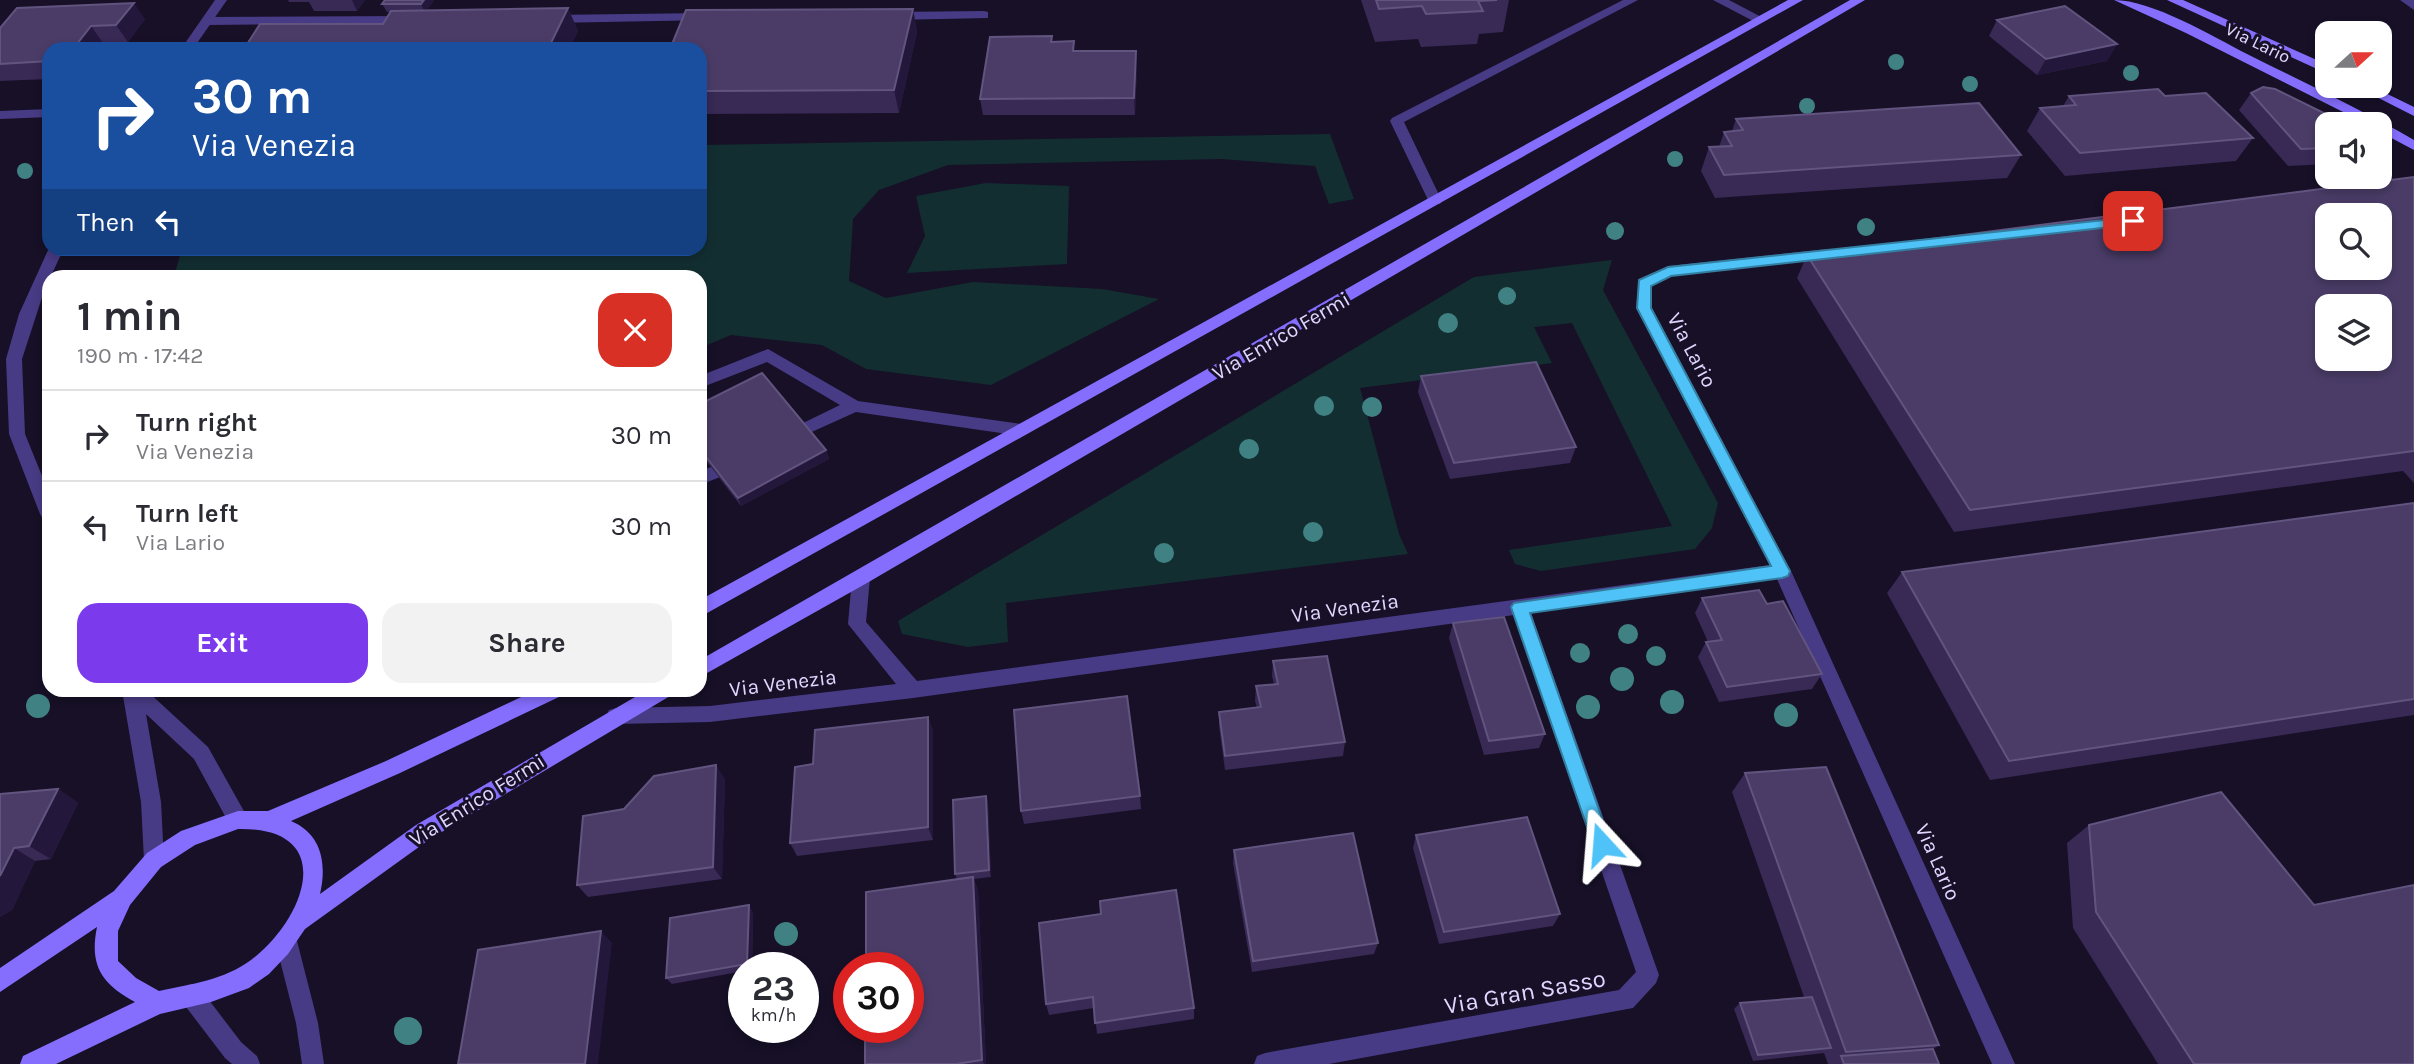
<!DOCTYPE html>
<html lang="en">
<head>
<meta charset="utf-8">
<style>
	:root { --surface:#fff; --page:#f2f2f3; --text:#2b2b33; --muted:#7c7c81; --line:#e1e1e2; --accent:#7c3aed }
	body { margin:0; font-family:Karla,sans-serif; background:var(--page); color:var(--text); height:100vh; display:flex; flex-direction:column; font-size:26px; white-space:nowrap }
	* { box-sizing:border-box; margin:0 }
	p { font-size:23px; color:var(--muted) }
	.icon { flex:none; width:38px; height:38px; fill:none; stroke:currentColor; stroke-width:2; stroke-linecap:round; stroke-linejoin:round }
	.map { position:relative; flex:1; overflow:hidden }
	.details { position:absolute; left:42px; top:270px; width:665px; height:427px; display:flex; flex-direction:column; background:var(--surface); border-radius:21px; box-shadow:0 4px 10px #0003 }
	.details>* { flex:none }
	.top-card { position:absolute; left:42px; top:42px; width:665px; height:214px; border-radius:21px; box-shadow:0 4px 10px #0003; background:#1a4fa0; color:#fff; overflow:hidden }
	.needle { width:46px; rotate:69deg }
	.fabs { position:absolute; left:2315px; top:21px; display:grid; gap:14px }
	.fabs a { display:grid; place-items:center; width:77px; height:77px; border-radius:14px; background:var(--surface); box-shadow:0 4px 10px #0003; font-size:35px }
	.speed { position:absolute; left:728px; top:952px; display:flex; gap:14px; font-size:35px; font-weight:700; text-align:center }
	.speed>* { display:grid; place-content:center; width:91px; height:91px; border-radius:50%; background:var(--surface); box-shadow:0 4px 10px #0003; line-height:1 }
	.speed small { font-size:18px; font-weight:400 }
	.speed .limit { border:10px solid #d22; background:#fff; color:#111 }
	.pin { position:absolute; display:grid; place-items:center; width:60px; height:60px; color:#fff; margin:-30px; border-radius:14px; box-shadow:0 4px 10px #0006 }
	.me { position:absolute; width:77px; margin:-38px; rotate:341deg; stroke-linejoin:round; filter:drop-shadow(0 0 5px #0008) }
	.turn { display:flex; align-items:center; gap:24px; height:147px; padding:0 35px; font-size:32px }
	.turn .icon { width:91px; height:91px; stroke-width:2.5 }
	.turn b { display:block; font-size:49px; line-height:60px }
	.then { display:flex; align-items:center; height:66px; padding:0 35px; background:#0003; gap:14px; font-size:26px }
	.round { display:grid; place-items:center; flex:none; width:74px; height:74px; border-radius:21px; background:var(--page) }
	.headline { display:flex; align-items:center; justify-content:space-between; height:119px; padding:0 35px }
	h1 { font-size:42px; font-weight:700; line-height:52px }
	.action { display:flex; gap:14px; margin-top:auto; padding:14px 35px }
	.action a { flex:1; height:80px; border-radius:21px; background:var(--accent); color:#fff; font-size:28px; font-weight:700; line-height:80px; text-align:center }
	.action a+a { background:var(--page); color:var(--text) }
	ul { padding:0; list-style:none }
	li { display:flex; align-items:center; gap:21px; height:91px; padding:0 35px; border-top:2px solid var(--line) }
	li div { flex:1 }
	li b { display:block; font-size:26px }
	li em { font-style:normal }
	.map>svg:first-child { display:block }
	.green { fill:#132e31 }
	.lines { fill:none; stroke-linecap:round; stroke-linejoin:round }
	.lane { fill:#483b85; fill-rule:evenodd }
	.street { fill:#483b85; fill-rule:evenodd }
	.secondary { fill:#856efd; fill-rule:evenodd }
	.tree { fill:#408284 }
	.wall { fill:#382955 }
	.shaded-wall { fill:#23173b }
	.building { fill:#4a3c67; stroke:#61547f; stroke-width:2; fill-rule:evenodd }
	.route { fill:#4fc3f7; stroke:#337fa1; stroke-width:2 }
	.labels { text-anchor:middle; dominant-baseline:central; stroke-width:6; stroke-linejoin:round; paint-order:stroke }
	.far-street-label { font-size:18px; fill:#e0d6ff; stroke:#171027 }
	.street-label { font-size:21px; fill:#e0d6ff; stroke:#171027 }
	.near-street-label { font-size:24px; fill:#e0d6ff; stroke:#171027 }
</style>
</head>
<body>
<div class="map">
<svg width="2414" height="1064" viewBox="0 0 2414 1064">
	<rect width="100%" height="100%" fill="#171027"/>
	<path class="green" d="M 1330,134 L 1354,199 L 1329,204 L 1315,166 L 1221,159 L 948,165 L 879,190 L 853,219 L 849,281 L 886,298 L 973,282 L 1102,289 L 1159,299 L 991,385 L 866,369 L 822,345 L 731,335 L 700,348 L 700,276 L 174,276 L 182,249 L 700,248 L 700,145 Z
		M 986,183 L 1069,186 L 1067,264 L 907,273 L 925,236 L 916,196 Z
		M 1612,260 L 1603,290 L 1718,503 L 1712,528 L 1695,549 L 1541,571 L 1515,564 L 1509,550 L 1672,526 L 1572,323 L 1534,327 L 1552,363 L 1360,388 L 1399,534 L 1408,554 L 1006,603 L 1008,642 L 968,647 L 902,634 L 898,621 L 1474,277 Z"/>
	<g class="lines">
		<path class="lane" d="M 1623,0 L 1638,0 L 1404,122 L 1442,201 L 1440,204 L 1430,204 L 1390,121 L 1392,118 Z
			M 1713,0 L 1729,0 L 1767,20 L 1757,23 Z
			M 2400,0 L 2414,0 L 2414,10 Z
			M 984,11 L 988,12 L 988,18 L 893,20 L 887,16 L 893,12 Z
			M 707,13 L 711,14 L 711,20 L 550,23 L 544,19 L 550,15 Z
			M 410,16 L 414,17 L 414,23 L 207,25 L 201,21 L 207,17 Z
			M 768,349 L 858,401 L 1021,424 L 1029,430 L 1021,436 L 856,412 L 805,435 L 799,433 L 797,429 L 799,425 L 840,405 L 767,362 L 700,388 L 700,376 Z
			M 714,466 L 720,467 L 722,472 L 720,477 L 700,485 L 700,471 Z"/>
		<path class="street" d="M 215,0 L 227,0 L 193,49 L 181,49 Z
			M 49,109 L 49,117 L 0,119 L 0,111 Z
			M 49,248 L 64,248 L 51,276 L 49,276 L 22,359 L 25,434 L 49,493 L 49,521 L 43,519 L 40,514 L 9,434 L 6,359 L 19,314 Z
			M 1828,249 L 1833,251 L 1835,254 L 1833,257 L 1672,276 L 1651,285 L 1652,308 L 1791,571 L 2015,1064 L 1992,1064 L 1777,579 L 1531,613 L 1659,975 L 1656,983 L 1633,1008 L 1329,1064 L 1254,1064 L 1257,1056 L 1265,1053 L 1619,990 L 1636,972 L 1514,615 L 913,698 L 710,722 L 616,724 L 609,722 L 606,716 L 609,710 L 616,708 L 710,706 L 896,684 L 848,624 L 852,578 L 855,573 L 861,571 L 867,573 L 870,578 L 866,622 L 917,681 L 1770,565 L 1636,308 L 1639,279 L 1669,266 Z
			M 122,690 L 146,690 L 208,747 L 245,813 L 248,820 L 245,827 L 238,829 L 231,827 L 194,759 L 146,714 L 161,802 L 164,860 L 161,867 L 154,870 L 147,867 L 144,860 L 141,802 Z
			M 286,930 L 294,933 L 297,941 L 318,1023 L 324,1064 L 302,1064 L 296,1023 L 275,941 L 278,933 Z
			M 191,984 L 199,987 L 241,1042 L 257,1056 L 260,1064 L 232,1064 L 225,1058 L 183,1003 L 180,995 L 183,987 Z"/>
		<path class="secondary" d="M 1788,0 L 1803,0 L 700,617 L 700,600 Z
			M 1850,0 L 1865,0 L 867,583 L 700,677 L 700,660 Z
			M 2114,0 C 2152,0 2212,36 2247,54 C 2303,82 2360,109 2414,140 L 2414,150 L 2380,132 L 2380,124 L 2367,124 L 2186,33 Z
			M 2167,0 L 2183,0 L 2328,65 L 2328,74 Z
			M 2355,86 L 2371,86 L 2414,107 L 2414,116 Z
			M 536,690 L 564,690 L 561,696 L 400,773 L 291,821 C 322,834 327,864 320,894 L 416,825 L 647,690 L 673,690 L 670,696 L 430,839 L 305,929 L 288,954 L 269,974 L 249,988 L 211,1002 L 160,1014 L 56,1064 L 20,1064 L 23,1056 L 135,1002 C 102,984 89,966 97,927 L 0,992 L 0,968 L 114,891 L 147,853 L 181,831 L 238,811 L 268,811 L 386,761 ZM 238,829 C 340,827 305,920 251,960 C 224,980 191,984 159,991 L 136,978 L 118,961 L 118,931 L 130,905 L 161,867 L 195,845 Z"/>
	</g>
	<g class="tree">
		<circle cx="1896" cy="62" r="8"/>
		<circle cx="2131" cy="73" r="8"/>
		<circle cx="1970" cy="84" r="8"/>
		<circle cx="1807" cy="106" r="8"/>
		<circle cx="1675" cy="159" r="8"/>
		<circle cx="25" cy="171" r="8"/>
		<circle cx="1866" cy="227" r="9"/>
		<circle cx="1615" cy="231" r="9"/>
		<circle cx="1507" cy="296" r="9"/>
		<circle cx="1448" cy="323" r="10"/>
		<circle cx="1324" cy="406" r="10"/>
		<circle cx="1372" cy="407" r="10"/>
		<circle cx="1249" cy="449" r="10"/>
		<circle cx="1313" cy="532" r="10"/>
		<circle cx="1164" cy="553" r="10"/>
		<circle cx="1628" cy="634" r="10"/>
		<circle cx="1580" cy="653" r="10"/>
		<circle cx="1656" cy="656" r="10"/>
		<circle cx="1622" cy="679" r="12"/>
		<circle cx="1672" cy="702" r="12"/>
		<circle cx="38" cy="706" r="12"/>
		<circle cx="1588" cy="707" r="12"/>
		<circle cx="1786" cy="715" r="12"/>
		<circle cx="786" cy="934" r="12"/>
		<circle cx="408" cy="1031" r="14"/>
	</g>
	<path class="wall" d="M 288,0 L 365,0 L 357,11 L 314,11 L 309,2 L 289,2 Z
		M 434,0 L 427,10 L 568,8 L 578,31 L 569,49 L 244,49 L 383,24 L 390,12 L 387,12 L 382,4 Z
		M 1361,0 L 1509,0 L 1503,32 L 1479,34 L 1477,44 L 1421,47 L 1418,39 L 1375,42 Z
		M 913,9 L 917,32 L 899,113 L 700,114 L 700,49 Z
		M 145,19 L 128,42 L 103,43 L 98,49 L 49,49 L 49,79 L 0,81 L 0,28 Z
		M 1997,20 L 2117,44 L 2107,61 L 2037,75 L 1989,36 Z
		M 1053,42 L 1074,51 L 1137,67 L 1135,115 L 983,115 L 980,99 Z
		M 2251,93 L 2328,124 L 2328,164 L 2288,166 L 2239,110 Z
		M 2069,96 L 2165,96 L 2253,138 L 2236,161 L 2065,176 L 2027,131 L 2040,108 L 2063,106 Z
		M 1736,119 L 2021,155 L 2007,178 L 1715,198 L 1701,171 L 1709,147 L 1719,147 L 1724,132 L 1732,131 Z
		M 2414,177 L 2414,483 L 2403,471 L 1954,532 L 1797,278 L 1807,255 Z
		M 1421,376 L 1576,447 L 1570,463 L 1450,479 L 1418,392 Z
		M 700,404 L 826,450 L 829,459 L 741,506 L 700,453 Z
		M 2414,503 L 2414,715 L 1990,780 L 1887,593 L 1902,572 Z
		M 1702,598 L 1767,604 L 1822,674 L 1812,689 L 1719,702 L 1698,657 L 1706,642 L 1708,642 L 1695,613 Z
		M 1453,623 L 1545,734 L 1539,748 L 1484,755 L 1449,638 Z
		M 1273,661 L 1345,742 L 1343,756 L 1225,770 L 1219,726 L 1219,712 L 1257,708 L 1255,701 L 1256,686 L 1274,684 L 1272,676 Z
		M 928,717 L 933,731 L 933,840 L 797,856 L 790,843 L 813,764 Z
		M 1745,773 L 1939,1045 L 1933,1049 L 1939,1064 L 1828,1064 L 1824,1053 L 1753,1061 L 1734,1009 L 1740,1003 L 1804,997 L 1732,792 Z
		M 725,779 L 722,879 L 588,897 L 577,885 L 624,809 Z
		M 58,789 L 78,803 L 51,859 L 35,861 L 12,910 L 0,917 L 0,794 Z
		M 986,796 L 988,803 L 991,877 L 974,879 L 978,890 L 986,1064 L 865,1064 L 957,879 L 955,874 Z
		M 1140,796 L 1141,809 L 1024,824 L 1021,811 Z
		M 2089,825 L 2314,905 L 2414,1064 L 2158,1064 L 2073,928 L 2067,843 Z
		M 1416,835 L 1560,914 L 1553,926 L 1439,944 L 1413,848 Z
		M 1234,850 L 1378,943 L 1374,954 L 1252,972 L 1233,863 Z
		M 753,912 L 752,968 L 744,968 L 744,971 L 672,984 L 666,978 Z
		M 1039,923 L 1194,1008 L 1194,1019 L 1097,1034 L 1094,1008 L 1049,1015 L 1046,1004 Z"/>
	<path class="shaded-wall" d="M 352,0 L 365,0 L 357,11 Z
		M 424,0 L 434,0 L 425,13 L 421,4 Z
		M 134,3 L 145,19 L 128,42 L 116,25 Z
		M 568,8 L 578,31 L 569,49 L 548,49 Z
		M 913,9 L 917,32 L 899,113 L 894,90 Z
		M 91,26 L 103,43 L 98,49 L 73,49 Z
		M 2117,44 L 2107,61 L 2037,75 L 2046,59 Z
		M 1136,51 L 1137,67 L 1135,115 L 1134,98 Z
		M 826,450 L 829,459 L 741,506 L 738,498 Z
		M 928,717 L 933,731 L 933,840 L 928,827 Z
		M 716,765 L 725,779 L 722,879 L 713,867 Z
		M 58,789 L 78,803 L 51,859 L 29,846 Z
		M 986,796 L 988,803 L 991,877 L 989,870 Z
		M 14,848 L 35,861 L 12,910 L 0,917 L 0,876 Z
		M 973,877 L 978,890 L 986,1064 L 984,1064 L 982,1060 Z
		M 749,905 L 753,912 L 752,968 L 750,968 L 747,964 Z
		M 601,931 L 612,943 L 598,1064 L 585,1064 Z"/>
	<path class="building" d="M 385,0 L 424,0 L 421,4 L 382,4 Z
		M 1376,0 L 1497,0 L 1478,1 L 1483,11 L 1426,14 L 1422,6 L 1379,9 Z
		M 134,3 L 116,25 L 91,26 L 73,49 L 49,49 L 49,61 L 0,64 L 0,28 L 17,8 Z
		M 2065,6 L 2117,44 L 2046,59 L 1997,20 Z
		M 568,8 L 548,49 L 244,49 L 260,24 L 383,24 L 391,11 Z
		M 913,9 L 894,90 L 700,91 L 700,49 L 670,49 L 686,10 Z
		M 1052,36 L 1051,42 L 1074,41 L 1073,51 L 1136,51 L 1134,98 L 980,99 L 990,37 Z
		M 2263,87 L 2275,89 L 2346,124 L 2328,124 L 2328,148 L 2301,149 L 2251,93 Z
		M 2158,89 L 2165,96 L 2206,93 L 2253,138 L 2080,153 L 2040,108 L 2076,105 L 2069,96 Z
		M 1979,103 L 2021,155 L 1724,175 L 1709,147 L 1732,146 L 1724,132 L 1743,130 L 1736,119 Z
		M 2414,177 L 2414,451 L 1970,510 L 1807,255 ZM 2328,215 L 2380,215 L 2380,268 L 2328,268 ZM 2328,306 L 2380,306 L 2380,359 L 2328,359 Z
		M 1536,362 L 1576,447 L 1454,463 L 1421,376 Z
		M 762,373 L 826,450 L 738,498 L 700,449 L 700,404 Z
		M 2414,503 L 2414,699 L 2009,761 L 1902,572 Z
		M 1759,590 L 1767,604 L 1783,601 L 1822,674 L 1727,687 L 1706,642 L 1722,640 L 1702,598 Z
		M 1504,617 L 1545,734 L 1489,741 L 1453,623 Z
		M 1327,656 L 1345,742 L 1225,756 L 1219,712 L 1261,707 L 1256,686 L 1278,684 L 1273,661 Z
		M 1127,696 L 1140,796 L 1021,811 L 1014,710 Z
		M 928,717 L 928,827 L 790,843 L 795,767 L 813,764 L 815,730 Z
		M 716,765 L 713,867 L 577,885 L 583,816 L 624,809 L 654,776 Z
		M 1826,767 L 1939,1045 L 1846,1052 L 1745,773 Z
		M 58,789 L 29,846 L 14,848 L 0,876 L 0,794 Z
		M 2221,792 L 2314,905 L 2414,885 L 2414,1064 L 2194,1064 L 2096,912 L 2089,825 Z
		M 986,796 L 989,870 L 955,874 L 953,800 Z
		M 1527,817 L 1560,914 L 1444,932 L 1416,835 Z
		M 1353,833 L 1378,943 L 1253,961 L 1234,850 Z
		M 973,877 L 982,1060 L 956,1064 L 865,1064 L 865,1027 L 908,1027 L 908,968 L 866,968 L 866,892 Z
		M 1176,890 L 1194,1008 L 1095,1023 L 1093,997 L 1046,1004 L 1039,923 L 1101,914 L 1100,901 Z
		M 749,905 L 747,964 L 666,978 L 670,918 Z
		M 601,931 L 585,1064 L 458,1064 L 478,950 Z
		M 1812,997 L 1831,1048 L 1758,1055 L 1740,1003 Z
		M 1933,1049 L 1939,1064 L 1844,1064 L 1841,1056 Z"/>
	<path class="route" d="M 2133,217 L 2140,221 L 2138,224 L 1671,276 L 1651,286 L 1651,308 L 1790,571 L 1788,576 L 1782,578 L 1530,613 L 1611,844 L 1609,850 L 1602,853 L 1595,850 L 1511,607 L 1514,603 L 1771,566 L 1637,308 L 1639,280 L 1668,267 Z"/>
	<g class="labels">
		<g class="far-street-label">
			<text transform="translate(2258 43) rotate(26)">Via Lario</text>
		</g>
		<g class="street-label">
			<text transform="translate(1281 336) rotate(-30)">Via Enrico Fermi</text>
			<text transform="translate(1692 350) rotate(62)">Via Lario</text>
			<text transform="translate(1345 608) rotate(-8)">Via Venezia</text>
			<text transform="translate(783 683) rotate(-7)">Via Venezia</text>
			<text transform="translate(477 800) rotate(-32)">Via Enrico Fermi</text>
			<text transform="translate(1938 862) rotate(66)">Via Lario</text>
		</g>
		<g class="near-street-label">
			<text transform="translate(1525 992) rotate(-10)">Via Gran Sasso</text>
		</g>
	</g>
</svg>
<div class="fabs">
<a><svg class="needle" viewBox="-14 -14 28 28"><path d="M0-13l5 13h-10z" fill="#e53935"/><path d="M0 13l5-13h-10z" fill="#7c7c81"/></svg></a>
<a><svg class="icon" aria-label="sound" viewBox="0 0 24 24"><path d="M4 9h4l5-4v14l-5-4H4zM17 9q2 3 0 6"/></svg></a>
<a><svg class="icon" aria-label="search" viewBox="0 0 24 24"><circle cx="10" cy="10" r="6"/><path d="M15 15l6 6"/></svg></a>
<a><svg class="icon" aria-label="layers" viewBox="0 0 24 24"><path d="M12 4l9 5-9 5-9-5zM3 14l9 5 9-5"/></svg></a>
</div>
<div class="speed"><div>23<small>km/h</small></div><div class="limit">30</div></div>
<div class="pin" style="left:2133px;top:221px;background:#d93025"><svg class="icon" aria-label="arrive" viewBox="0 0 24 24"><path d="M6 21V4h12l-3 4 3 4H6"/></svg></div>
<svg class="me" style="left:1602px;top:844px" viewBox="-20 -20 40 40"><path d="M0-17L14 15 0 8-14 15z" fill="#4fc3f7" stroke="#fff" stroke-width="4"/></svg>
<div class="top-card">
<div class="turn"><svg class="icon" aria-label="right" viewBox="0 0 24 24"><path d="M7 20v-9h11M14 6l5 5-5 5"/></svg><div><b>30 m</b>Via Venezia</div></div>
<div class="then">Then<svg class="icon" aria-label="left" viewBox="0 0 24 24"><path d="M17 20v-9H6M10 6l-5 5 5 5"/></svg></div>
</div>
<section class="details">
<div class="headline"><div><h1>1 min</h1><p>190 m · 17:42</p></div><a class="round" style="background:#d93025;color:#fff"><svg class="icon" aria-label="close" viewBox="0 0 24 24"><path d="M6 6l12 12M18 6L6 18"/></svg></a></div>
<ul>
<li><svg class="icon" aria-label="right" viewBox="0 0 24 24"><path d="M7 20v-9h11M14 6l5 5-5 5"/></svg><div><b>Turn right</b><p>Via Venezia</p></div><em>30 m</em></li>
<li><svg class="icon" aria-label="left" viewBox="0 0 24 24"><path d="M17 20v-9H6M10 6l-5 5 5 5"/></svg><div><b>Turn left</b><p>Via Lario</p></div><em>30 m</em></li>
</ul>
<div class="action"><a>Exit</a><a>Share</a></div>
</section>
</div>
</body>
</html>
